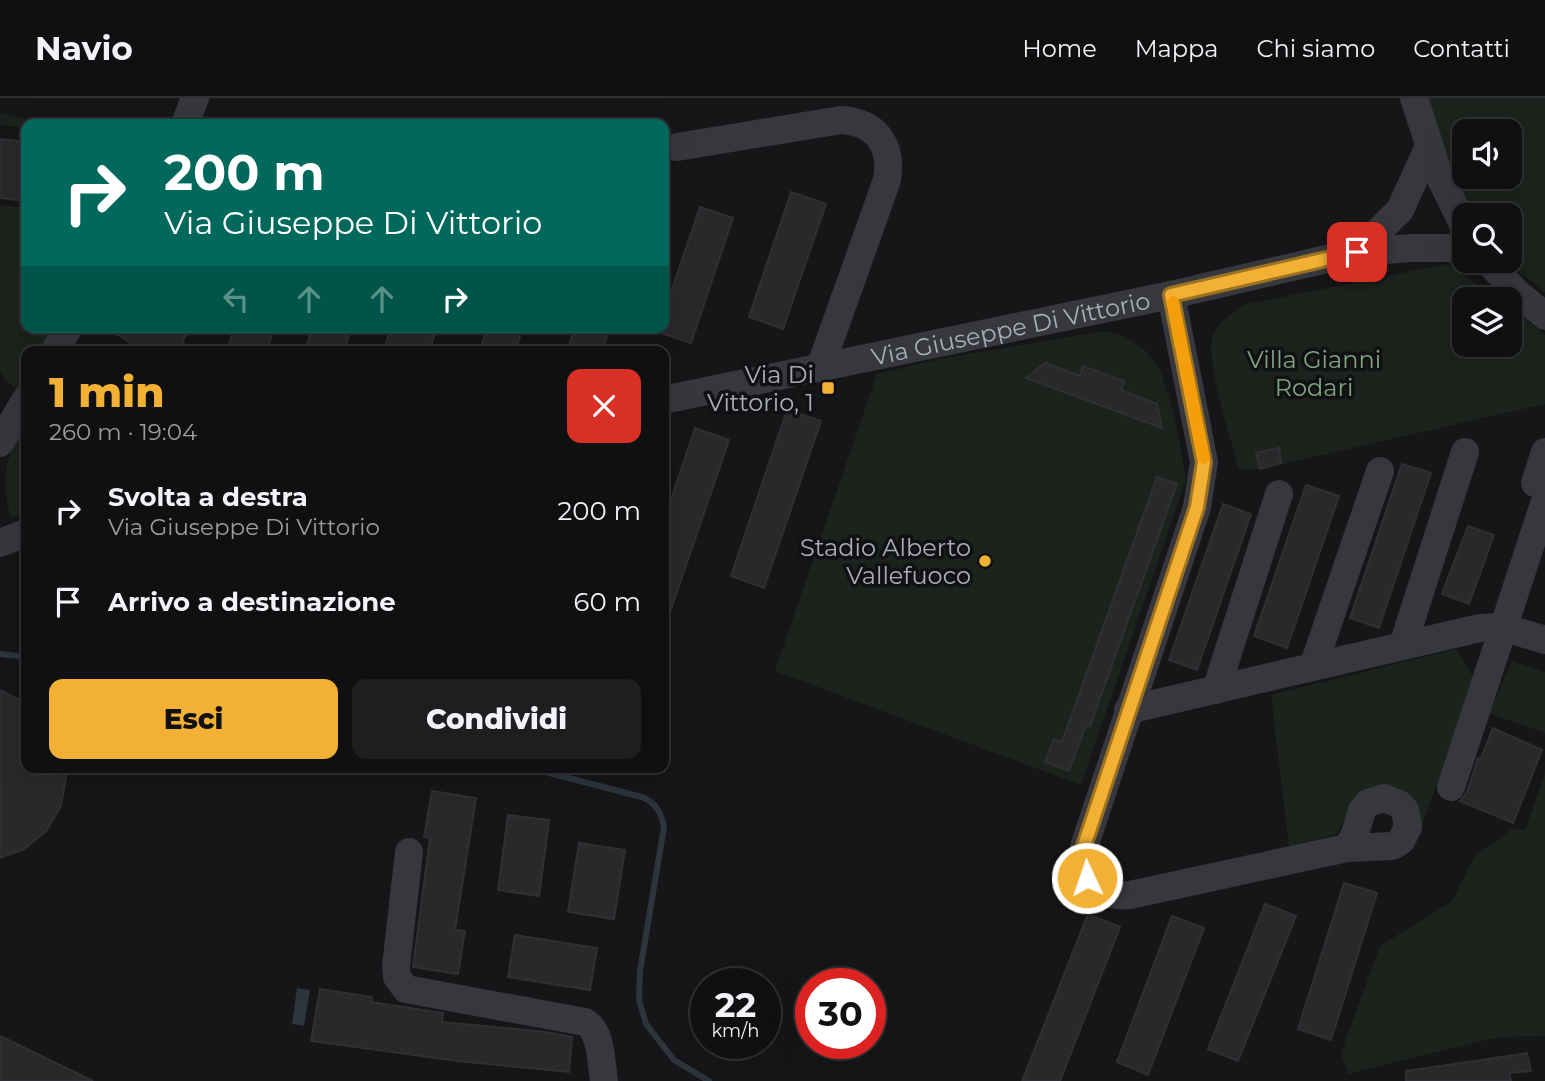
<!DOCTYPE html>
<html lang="it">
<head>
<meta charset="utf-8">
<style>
	:root { --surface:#101012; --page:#1e1e20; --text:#f1f3f6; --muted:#9c9d9f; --line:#303032; --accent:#f2b134 }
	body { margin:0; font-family:Montserrat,sans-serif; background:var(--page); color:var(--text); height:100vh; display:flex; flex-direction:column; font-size:26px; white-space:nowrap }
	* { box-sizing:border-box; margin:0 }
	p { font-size:23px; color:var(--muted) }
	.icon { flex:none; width:38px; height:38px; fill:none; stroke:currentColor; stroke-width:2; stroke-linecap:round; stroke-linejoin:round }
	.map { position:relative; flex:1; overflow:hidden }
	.side { position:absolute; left:21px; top:248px; width:648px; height:427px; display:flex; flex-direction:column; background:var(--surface); border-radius:14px; box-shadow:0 7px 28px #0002,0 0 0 2px var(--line) }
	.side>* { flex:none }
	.hud { position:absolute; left:21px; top:21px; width:648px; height:214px; border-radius:14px; box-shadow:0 7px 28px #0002,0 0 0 2px var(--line); background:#00695c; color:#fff; overflow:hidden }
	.tools { position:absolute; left:1452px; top:21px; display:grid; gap:14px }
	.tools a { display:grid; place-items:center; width:70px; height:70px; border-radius:14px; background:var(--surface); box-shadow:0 7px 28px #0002,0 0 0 2px var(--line); font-size:35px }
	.speed { position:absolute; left:690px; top:870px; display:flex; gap:14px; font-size:35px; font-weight:700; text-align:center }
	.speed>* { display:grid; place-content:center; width:91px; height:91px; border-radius:50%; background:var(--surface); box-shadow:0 7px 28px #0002,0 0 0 2px var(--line); line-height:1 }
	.speed small { font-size:18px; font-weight:400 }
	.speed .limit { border:10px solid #d22; background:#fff; color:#111 }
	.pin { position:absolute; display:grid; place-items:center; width:60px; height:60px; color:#fff; margin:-30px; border-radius:14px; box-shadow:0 4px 10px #0006 }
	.me { position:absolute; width:77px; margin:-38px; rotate:357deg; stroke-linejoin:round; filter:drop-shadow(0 0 5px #0008) }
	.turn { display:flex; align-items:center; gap:24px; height:147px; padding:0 28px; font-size:32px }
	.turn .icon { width:91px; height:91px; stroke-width:2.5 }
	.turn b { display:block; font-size:49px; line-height:60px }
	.lanes { display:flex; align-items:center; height:66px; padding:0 28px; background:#0003; justify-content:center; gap:35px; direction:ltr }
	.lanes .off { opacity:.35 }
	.round { display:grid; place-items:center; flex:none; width:74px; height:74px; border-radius:14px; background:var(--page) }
	.head { display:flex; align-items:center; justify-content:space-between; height:119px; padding:0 28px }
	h1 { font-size:42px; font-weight:800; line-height:52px; color:var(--accent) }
	.button { display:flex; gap:14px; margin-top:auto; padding:14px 28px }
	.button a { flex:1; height:80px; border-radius:14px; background:var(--accent); color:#111; font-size:28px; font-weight:800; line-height:80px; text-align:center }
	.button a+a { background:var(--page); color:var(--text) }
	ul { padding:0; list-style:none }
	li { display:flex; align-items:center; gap:21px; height:91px; padding:0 28px }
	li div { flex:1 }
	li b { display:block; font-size:26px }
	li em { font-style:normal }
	header { display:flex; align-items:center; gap:42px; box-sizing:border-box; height:98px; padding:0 35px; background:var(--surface); border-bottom:2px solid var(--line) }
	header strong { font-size:33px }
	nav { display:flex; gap:38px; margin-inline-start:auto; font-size:24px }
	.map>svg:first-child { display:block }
	.green { fill:#1c231d; fill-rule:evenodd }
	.water { fill:#2c353c }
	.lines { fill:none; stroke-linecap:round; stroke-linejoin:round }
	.stream { stroke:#2c353c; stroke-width:6 }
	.building { fill:#29292c; stroke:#303034; stroke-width:2 }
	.minor { stroke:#37383d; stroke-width:28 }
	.route-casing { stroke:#9d7322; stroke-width:18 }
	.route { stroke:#f2b134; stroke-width:12 }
	.slow { stroke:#f59e0b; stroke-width:12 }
	.poi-dot { fill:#f2b134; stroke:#111113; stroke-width:2.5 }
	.labels { text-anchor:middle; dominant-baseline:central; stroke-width:7; stroke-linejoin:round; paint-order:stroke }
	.street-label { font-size:24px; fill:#a8adb8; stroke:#111113 }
	.park-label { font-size:24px; fill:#7fa381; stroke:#111113 }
	.poi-label { font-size:24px; fill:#a8adb8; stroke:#111113; text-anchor:end }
</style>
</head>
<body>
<header>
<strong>Navio</strong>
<nav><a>Home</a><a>Mappa</a><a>Chi siamo</a><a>Contatti</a></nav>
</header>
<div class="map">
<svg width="1545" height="983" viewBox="0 0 1545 983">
	<rect width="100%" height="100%" fill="#161618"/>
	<path class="green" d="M 1423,0 L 1545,0 L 1545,194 L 1506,163 L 1510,163 L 1510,117 L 1474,117 L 1456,84 ZM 1465,33 L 1510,33 L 1510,79 L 1465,79 Z
		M 0,15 L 54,26 L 26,26 L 26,31 L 0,26 Z
		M 0,107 L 26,110 L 26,229 L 58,229 L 43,254 L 26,254 L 26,282 L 20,292 L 5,283 L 0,272 Z
		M 1447,166 L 1499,201 L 1465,201 L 1465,247 L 1510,247 L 1510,209 L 1545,237 L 1545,306 L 1260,371 L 1239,371 C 1232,344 1204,262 1213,238 C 1218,225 1232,215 1243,207 Z
		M 1105,233 L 1126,239 L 1146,253 L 1160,271 L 1175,319 L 1186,382 L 1081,687 L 775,573 L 877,276 L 939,261 Z
		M 26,325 L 26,416 L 11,420 C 0,381 5,359 26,325 Z
		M 1456,551 L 1474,580 L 1422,728 L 1413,710 L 1346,718 L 1337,736 L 1289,748 L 1271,597 Z
		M 1512,563 L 1545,574 L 1545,635 L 1489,615 Z
		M 1545,676 L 1545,938 L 1498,939 L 1348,976 L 1341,955 L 1380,848 L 1452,803 L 1474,759 L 1512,731 L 1525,732 Z"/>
	<path class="water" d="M 297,890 L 310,892 L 304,928 L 292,926 Z"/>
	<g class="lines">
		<path class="stream" d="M 0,556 L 26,559
			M 530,670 L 642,699 C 656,705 661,714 664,729 L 640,873 L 639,902 L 646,926 L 674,962 L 709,983"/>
	</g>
	<path class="building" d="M 0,41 L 26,44 L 26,103 L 0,100 Z
		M 791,94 L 826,106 L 783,231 L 749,219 Z
		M 700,109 L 733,120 L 691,245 L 658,234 L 660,229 L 663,229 L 663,218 Z
		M 105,229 L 192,229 L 183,242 L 185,254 L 125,254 L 131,245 Z
		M 234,229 L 274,229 L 267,254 L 227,254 Z
		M 312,229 L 351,229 L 344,254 L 305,254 Z
		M 391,229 L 437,229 L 429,254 L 383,254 Z
		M 488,229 L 523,229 L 515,254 L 479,254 Z
		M 575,229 L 610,229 L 602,254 L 580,254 L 568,250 Z
		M 1045,265 L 1080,278 L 1083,268 L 1124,283 L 1121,292 L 1157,306 L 1162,330 L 1026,280 Z
		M 787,312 L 821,323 L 764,490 L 731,478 Z
		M 695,330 L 729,342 L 666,526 L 663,526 L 663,425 Z
		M 1279,350 L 1281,365 L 1260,371 L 1256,355 Z
		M 1402,366 L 1431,375 L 1379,530 L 1350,520 Z
		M 1157,379 L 1177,386 L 1090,628 L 1086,627 L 1069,673 L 1045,664 L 1054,641 L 1062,644 Z
		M 1306,387 L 1339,398 L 1287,550 L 1254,538 Z
		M 1223,406 L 1251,416 L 1197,572 L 1169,562 Z
		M 1468,428 L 1494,437 L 1469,506 L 1442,496 Z
		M 0,592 L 26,605 L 26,670 L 65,670 L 66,680 L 61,708 L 46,733 L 24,751 L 0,760 Z
		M 1493,630 L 1542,652 L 1513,725 L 1460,703 L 1467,694 L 1478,660 L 1481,660 Z
		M 432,693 L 476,700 L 455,832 L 465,833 L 458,876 L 413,869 L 430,740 L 424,739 Z
		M 508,717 L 549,722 L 539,798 L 498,792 Z
		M 579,745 L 625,752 L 614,821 L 568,814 Z
		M 1344,785 L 1377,795 L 1331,942 L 1298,931 Z
		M 1265,806 L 1296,818 L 1238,963 L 1208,951 Z
		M 1088,816 L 1120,829 L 1060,983 L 1022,983 Z
		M 1172,818 L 1204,830 L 1148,977 L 1117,964 Z
		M 515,837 L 597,850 L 590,892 L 508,879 Z
		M 320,891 L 372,899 L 371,904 L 443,915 L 442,924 L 546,934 L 572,939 L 569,974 L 458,963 L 311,943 Z
		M 0,938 L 93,983 L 0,983 Z
		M 1527,955 L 1531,973 L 1509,975 L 1511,983 L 1406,983 L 1406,973 Z"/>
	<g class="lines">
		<g class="minor">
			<path d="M 1414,0 L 1439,77 L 1465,130"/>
			<path d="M 185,26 L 195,0"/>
			<path d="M 677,49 L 841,22 C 876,24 893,47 887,82 L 820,270"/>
			<path d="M 1357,154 L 1400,112 L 1429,48"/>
			<path d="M 1488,163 L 1516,194 L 1545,218"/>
			<path d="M 1171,197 L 1204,364 L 1197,409 L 1084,749 C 1079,788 1092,799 1130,797 L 1347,750 L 1393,748 L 1401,743 L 1408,729 L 1405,712 L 1399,706 L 1384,700 L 1368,705 L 1362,712 L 1355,736 L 1347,750"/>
			<path d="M 54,254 L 69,229"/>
			<path id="s1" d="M 663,302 L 1171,197 L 1357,154 L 1412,150 L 1465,150"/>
			<path d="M 0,345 L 26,301"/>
			<path d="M 1535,385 L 1545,354"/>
			<path d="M 0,445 L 26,435"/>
			<path d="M 1403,547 L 1465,354"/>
			<path d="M 1313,569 L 1380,373"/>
			<path d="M 1216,592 L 1279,396"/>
			<path d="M 1128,612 L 1480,530 L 1502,529 L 1545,542"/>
			<path d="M 1451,689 L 1545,403"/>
			<path d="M 409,754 L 396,868 L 397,879 L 406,891 L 585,924 C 602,933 601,965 604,983"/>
		</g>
	</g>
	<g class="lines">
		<g class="route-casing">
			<path id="route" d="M 1087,780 L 1082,762 L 1084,748 L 1197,409 L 1204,364 L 1171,197 L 1357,154"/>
		</g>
		<use href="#route" class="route"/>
		<path class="slow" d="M 1173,204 L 1204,360"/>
	</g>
	<g class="poi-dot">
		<rect x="821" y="283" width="14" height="14" rx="3.5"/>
		<circle cx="985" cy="463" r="7"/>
	</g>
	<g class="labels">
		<g class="street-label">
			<text stroke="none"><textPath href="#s1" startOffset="355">Via Giuseppe Di Vittorio</textPath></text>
		</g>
		<g class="park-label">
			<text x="1314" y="261">Villa Gianni<tspan x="1314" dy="28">Rodari</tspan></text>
		</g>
		<g class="poi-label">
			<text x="814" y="276">Via Di<tspan x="814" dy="28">Vittorio, 1</tspan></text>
			<text x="971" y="449">Stadio Alberto<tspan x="971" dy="28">Vallefuoco</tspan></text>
		</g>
	</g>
</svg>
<div class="tools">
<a><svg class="icon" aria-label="sound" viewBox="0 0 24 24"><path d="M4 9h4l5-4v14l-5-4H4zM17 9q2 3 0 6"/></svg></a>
<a><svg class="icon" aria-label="search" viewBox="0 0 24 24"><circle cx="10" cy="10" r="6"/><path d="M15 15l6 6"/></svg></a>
<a><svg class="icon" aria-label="layers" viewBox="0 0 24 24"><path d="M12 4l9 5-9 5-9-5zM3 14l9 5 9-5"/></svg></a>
</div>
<div class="speed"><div>22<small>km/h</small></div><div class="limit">30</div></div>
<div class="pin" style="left:1357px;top:154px;background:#d93025"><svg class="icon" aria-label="arrive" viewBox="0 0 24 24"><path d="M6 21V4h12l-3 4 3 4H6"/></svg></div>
<svg class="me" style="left:1087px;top:780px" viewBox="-20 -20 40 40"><circle r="17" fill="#f2b134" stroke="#fff" stroke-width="3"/><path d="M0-11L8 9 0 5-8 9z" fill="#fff"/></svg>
<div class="hud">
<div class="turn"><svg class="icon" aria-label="right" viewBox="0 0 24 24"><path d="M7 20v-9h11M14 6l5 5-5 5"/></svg><div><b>200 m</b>Via Giuseppe Di Vittorio</div></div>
<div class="lanes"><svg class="icon off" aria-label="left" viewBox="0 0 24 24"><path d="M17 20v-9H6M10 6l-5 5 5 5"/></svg><svg class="icon off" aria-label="ahead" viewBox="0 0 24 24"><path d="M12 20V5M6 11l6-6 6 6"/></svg><svg class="icon off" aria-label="ahead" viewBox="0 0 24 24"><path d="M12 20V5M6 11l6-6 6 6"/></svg><svg class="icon" aria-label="right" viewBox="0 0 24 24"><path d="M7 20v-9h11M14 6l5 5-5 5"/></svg></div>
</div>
<section class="side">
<div class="head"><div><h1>1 min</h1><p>260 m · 19:04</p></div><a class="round" style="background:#d93025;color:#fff"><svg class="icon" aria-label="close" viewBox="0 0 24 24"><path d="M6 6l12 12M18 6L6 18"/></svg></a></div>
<ul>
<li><svg class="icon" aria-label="right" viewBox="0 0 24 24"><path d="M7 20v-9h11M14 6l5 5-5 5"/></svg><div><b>Svolta a destra</b><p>Via Giuseppe Di Vittorio</p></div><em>200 m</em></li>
<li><svg class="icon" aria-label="arrive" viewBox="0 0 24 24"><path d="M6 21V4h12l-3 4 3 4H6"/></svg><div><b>Arrivo a destinazione</b></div><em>60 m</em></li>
</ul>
<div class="button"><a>Esci</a><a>Condividi</a></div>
</section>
</div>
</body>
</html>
